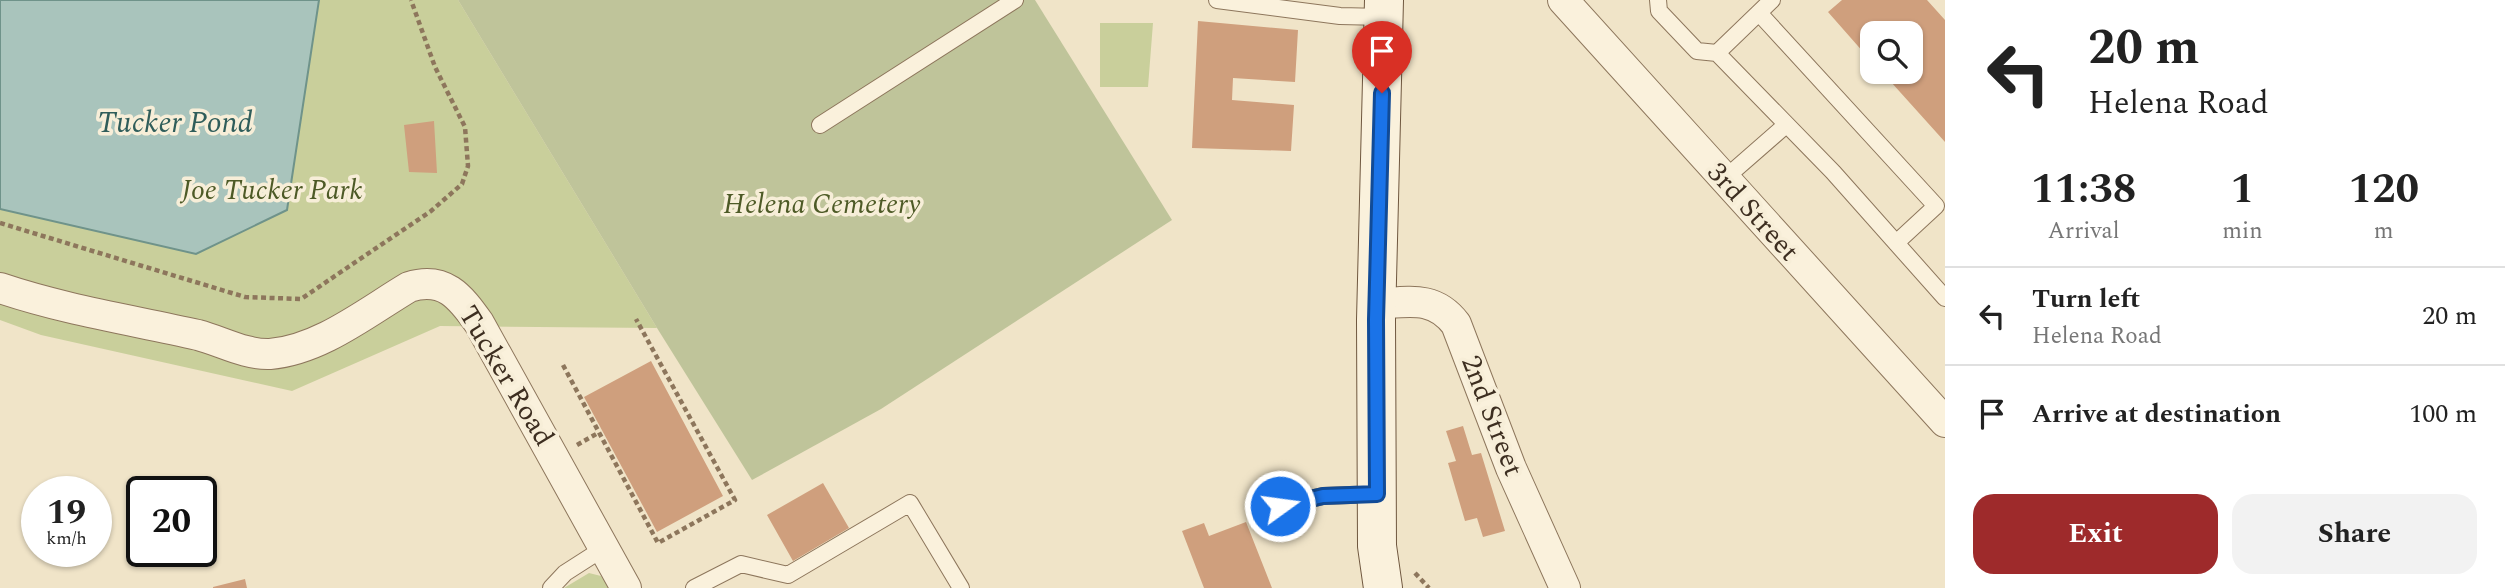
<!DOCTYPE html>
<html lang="en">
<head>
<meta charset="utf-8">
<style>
	:root { --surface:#fff; --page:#f2f2f2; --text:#222; --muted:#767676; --line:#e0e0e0; --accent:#9e2a2b }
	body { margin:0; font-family:Spectral,serif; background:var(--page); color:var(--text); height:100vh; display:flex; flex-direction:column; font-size:26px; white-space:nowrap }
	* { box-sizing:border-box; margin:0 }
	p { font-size:23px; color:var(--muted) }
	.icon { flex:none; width:38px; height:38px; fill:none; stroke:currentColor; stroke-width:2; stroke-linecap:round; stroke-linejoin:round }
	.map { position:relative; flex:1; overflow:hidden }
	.details { display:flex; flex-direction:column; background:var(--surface); width:560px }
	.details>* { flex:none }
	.hud { background:#fff; color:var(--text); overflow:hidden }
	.tools { position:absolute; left:1860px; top:21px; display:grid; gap:14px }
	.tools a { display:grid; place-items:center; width:63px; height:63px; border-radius:14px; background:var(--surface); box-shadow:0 2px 5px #0004; font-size:35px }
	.speed { position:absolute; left:21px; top:476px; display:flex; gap:14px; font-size:35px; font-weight:700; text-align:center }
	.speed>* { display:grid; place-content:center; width:91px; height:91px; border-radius:50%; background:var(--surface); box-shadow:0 2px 5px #0004; line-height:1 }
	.speed small { font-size:18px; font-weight:400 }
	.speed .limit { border:4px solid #111; border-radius:10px; background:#fff; color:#111 }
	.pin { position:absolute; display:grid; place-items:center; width:60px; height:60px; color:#fff; margin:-72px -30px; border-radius:50% 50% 50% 0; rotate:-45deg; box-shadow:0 0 7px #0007 }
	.pin .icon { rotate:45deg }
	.me { position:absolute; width:77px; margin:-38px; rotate:76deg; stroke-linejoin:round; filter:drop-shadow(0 0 5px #0008) }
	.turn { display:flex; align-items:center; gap:24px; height:147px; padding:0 28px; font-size:32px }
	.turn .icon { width:91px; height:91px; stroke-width:2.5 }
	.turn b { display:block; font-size:49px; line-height:60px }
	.eta { display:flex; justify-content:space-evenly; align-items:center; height:119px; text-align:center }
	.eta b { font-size:42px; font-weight:700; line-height:49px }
	.button { display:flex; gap:14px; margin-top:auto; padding:14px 28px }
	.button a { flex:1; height:80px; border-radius:21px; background:var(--accent); color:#fff; font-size:28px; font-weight:700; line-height:80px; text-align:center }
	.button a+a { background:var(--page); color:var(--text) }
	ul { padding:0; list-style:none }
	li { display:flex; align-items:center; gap:21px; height:98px; padding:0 28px; border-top:2px solid var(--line) }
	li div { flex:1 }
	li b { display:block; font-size:26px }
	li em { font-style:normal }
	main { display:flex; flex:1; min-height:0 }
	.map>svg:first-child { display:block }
	.green { fill:#c9cf9b }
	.cemetery { fill:#bfc49a }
	.water { fill:#a9c4bc; stroke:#6f938a; stroke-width:2 }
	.building { fill:#cf9f7d }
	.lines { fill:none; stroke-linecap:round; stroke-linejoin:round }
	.lane-casing { stroke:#8d765c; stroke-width:18 }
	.street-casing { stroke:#8d765c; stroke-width:32 }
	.secondary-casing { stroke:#6f573f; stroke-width:40 }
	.path { stroke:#8d765c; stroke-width:4.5; stroke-dasharray:5 3.5; stroke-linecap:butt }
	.lane { stroke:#faf1dc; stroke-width:16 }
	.street { stroke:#faf1dc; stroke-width:30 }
	.secondary { stroke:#faf1dc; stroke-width:38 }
	.route-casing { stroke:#114b97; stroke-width:18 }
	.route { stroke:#1a73e8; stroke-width:12 }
	.labels { text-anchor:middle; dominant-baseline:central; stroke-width:7; stroke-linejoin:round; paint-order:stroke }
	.park-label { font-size:28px; font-style:italic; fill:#4d5a26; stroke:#f7eed8 }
	.street-label { font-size:28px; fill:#3d2e20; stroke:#f7eed8 }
	.water-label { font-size:30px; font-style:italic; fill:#2f5d5a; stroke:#f7eed8 }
</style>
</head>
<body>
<main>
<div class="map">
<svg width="1945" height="588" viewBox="0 0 1945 588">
	<rect width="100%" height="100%" fill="#f0e4c8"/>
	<path class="green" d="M 0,0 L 458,0 L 657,328 L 440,326 L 292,391 L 41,335 L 0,320 Z
		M 1100,23 L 1153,23 L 1148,87 L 1100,87 Z
		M 589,573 L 601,576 L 610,588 L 564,588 Z"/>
	<path class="cemetery" d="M 458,0 L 1035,0 L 1172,220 L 881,409 L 752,480 L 657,328 Z"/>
	<path class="water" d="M 0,0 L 319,0 L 287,210 L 196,254 L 0,209 Z"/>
	<path class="building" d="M 1842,0 L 1927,0 L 1945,20 L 1945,142 L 1882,72 L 1911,72 L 1911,33 L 1872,33 L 1872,62 L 1828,12 Z
		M 1198,21 L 1298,30 L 1295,82 L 1233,78 L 1232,100 L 1294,105 L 1291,151 L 1192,148 Z
		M 434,121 L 437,173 L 409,172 L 404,125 Z
		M 651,361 L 723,496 L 657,532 L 584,397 Z
		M 1463,426 L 1472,455 L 1481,453 L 1505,531 L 1483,537 L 1477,518 L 1465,521 L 1448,463 L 1456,461 L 1446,431 Z
		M 823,483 L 849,528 L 793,561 L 767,515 Z
		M 1246,522 L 1272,588 L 1204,588 L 1182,531 L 1204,523 L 1209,536 Z
		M 245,579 L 247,588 L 213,588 L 213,587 Z"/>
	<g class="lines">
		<g class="lane-casing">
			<path id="lane" d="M 1217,0 L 1340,16 L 1383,17
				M 1658,0 L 1659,11 L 1697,51 L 1717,53 L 1772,0
				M 1759,13 L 1936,206 L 1896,243
				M 1717,53 L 1833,172 L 1945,298
				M 820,125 L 1015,0
				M 1723,180 L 1786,125
				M 1280,506 L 1323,496 L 1377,494
				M 551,588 L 565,573 L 604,548
				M 694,588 L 741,564 L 788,575 L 910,503 L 961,588"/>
		</g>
		<g class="street-casing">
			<path id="street" d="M 1563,0 L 1945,422
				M 0,288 C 65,310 132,320 198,335 C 221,341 245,355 270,354 C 320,350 367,312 409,287 C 444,276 460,296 479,323 L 626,588
				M 1376,304 C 1409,302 1434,295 1456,324 L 1511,468 L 1565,588"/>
		</g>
		<g class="secondary-casing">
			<path id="secondary" d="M 1383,588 L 1377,546 L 1376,320 L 1384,0"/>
		</g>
		<path class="path" d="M 0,223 L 245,297 L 301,299 L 431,211 L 462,184 L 468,166 L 465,127 L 435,67 L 411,0
			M 563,365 L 658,543 L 735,500 L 636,319
			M 577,445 L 598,433
			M 1415,573 L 1429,588"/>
		<use href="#lane" class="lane"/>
		<use href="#street" class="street"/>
		<use href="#secondary" class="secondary"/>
	</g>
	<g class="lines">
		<g class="route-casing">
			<path id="route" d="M 1280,506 L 1323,496 L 1377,494 L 1376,320 L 1382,93"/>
		</g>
		<use href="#route" class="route"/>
	</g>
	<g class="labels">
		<g class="park-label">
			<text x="272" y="190">Joe Tucker Park</text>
			<text x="822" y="204">Helena Cemetery</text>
		</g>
		<g class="street-label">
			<text transform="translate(1753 212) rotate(48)">3rd Street</text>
			<text transform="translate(506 376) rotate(59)">Tucker Road</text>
			<text transform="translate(1492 416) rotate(69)">2nd Street</text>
		</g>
		<g class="water-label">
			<text x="175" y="123">Tucker Pond</text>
		</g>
	</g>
</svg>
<div class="tools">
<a><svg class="icon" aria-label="search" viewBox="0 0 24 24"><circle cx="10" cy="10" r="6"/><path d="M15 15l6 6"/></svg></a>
</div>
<div class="speed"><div>19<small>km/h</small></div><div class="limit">20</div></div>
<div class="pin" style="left:1382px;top:93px;background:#d93025"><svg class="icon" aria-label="arrive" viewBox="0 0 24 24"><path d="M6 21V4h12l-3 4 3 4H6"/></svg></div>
<svg class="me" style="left:1280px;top:506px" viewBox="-20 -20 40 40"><circle r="17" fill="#1a73e8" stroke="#fff" stroke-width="3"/><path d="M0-11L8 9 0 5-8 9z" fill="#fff"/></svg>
</div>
<section class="details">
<div class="hud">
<div class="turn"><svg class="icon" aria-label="left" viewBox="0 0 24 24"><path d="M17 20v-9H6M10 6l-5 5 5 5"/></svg><div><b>20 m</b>Helena Road</div></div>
</div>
<div class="eta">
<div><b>11:38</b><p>Arrival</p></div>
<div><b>1</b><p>min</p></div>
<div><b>120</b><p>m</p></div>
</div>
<ul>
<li><svg class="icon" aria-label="left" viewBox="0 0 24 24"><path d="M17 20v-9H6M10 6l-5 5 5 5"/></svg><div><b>Turn left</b><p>Helena Road</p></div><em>20 m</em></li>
<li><svg class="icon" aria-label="arrive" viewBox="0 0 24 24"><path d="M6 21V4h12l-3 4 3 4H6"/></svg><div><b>Arrive at destination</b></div><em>100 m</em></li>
</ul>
<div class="button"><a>Exit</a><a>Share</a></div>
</section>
</main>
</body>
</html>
